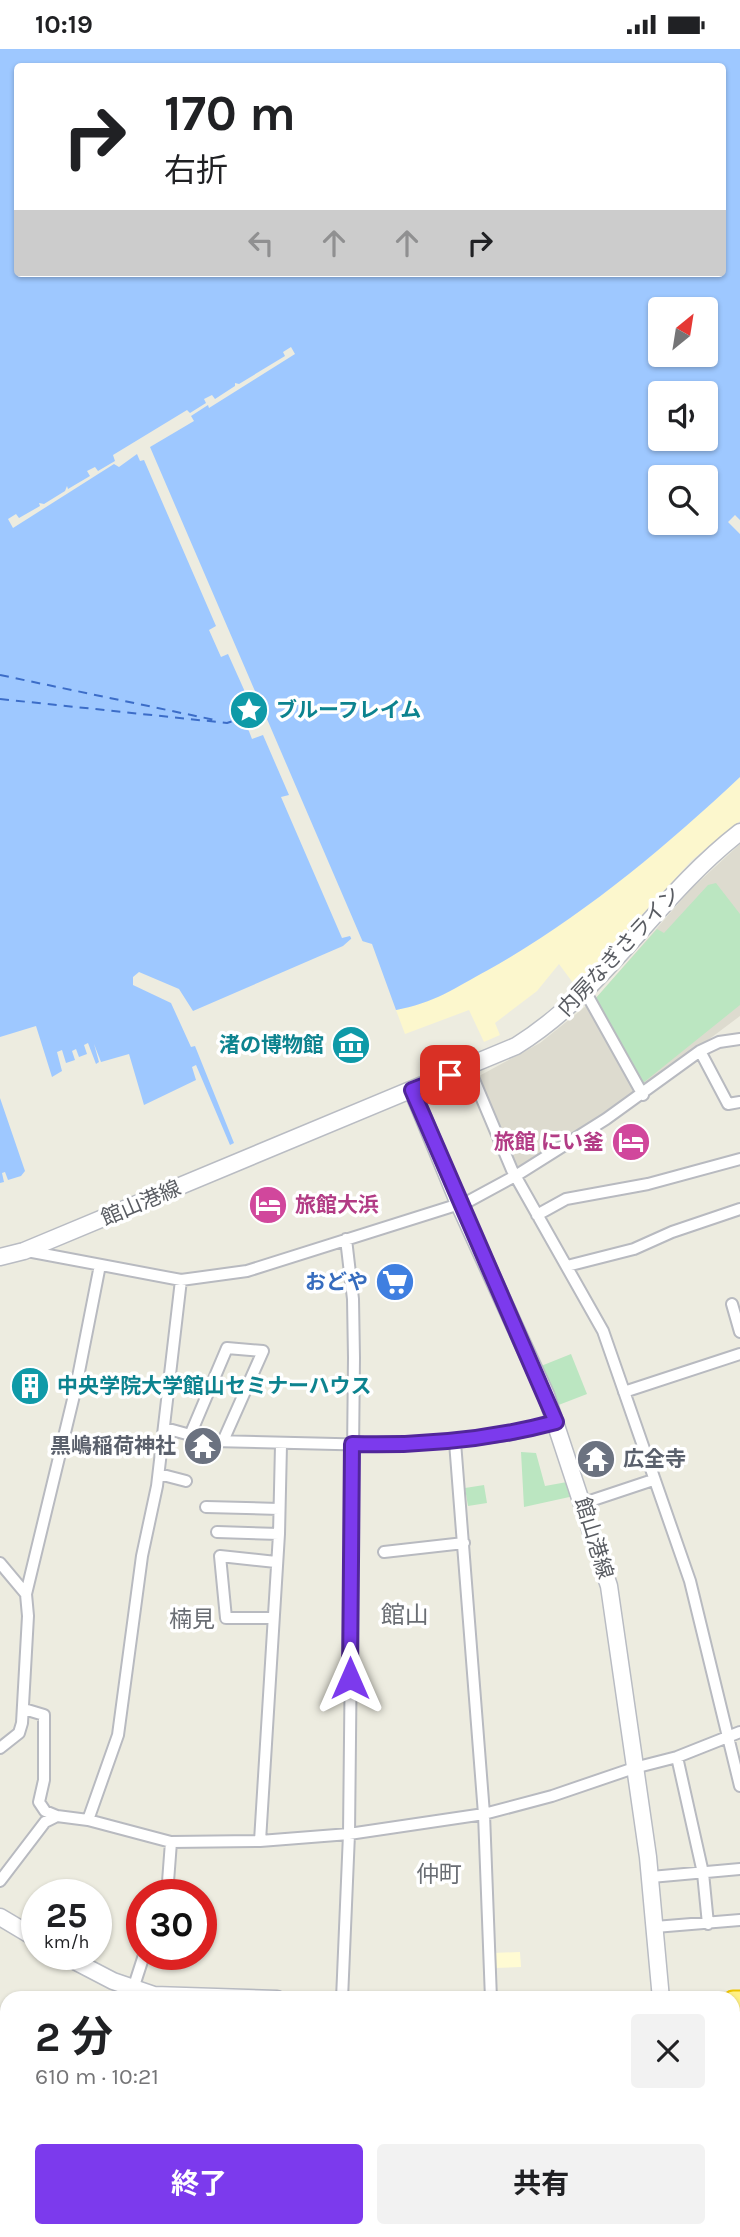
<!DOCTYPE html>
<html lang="ja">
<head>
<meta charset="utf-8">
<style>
	:root { --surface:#fff; --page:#f2f2f2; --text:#202124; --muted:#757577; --accent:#7c3aed }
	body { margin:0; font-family:Karla,"Noto Sans JP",sans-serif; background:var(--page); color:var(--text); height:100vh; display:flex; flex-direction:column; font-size:26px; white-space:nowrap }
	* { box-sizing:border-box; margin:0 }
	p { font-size:23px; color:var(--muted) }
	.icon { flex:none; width:38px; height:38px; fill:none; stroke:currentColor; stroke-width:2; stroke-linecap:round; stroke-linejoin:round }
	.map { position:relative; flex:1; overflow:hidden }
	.panel { position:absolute; left:0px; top:1942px; width:740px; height:247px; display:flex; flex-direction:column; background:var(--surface); border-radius:21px 21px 0 0; box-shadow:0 2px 5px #0004 }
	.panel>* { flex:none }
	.guide { position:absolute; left:14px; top:14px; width:712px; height:214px; border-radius:7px; box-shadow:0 2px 5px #0004; background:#fff; color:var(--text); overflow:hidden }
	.needle { width:46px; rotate:30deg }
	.fabs { position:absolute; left:648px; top:248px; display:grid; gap:14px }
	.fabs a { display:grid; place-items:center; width:70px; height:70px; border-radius:7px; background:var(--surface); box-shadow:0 2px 5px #0004; font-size:35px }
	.speed { position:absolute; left:21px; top:1830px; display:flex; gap:14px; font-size:35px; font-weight:700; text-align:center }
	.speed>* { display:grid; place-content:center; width:91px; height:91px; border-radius:50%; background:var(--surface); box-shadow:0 2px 5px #0004; line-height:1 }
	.speed small { font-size:18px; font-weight:400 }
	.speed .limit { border:10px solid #d22; background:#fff; color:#111 }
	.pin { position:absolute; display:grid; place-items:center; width:60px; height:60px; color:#fff; margin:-30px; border-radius:14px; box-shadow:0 4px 10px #0006 }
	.me { position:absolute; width:77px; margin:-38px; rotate:0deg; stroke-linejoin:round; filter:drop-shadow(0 0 5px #0008) }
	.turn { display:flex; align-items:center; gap:24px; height:147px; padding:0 35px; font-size:32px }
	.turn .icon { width:91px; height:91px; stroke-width:2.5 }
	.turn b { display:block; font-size:49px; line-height:60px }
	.lanes { display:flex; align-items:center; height:66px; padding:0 35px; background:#0003; justify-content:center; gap:35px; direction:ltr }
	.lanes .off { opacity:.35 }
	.round { display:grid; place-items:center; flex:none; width:74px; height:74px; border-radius:7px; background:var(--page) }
	.overview { display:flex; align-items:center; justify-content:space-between; height:119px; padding:0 35px }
	h1 { font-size:42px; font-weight:700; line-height:52px }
	.cta { display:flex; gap:14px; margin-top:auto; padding:14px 35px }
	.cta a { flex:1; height:80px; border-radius:7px; background:var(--accent); color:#fff; font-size:28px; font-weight:700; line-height:80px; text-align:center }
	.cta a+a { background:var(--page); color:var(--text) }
	.status { display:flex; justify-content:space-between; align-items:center; height:49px; padding:0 35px; background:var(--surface); direction:ltr }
	.status svg { height:19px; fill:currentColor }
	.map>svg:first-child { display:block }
	.commercial { fill:#fffbd3 }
	.education { fill:#dddbcf }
	.green { fill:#bbe6c1 }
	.sand { fill:#fcf7cd }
	.water { fill:#9ec8ff; fill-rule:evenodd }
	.pier { fill:#edece0 }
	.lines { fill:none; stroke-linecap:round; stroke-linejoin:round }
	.stream { stroke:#9ec8ff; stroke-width:2.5 }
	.ferry { stroke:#3c6dc8; stroke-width:2; stroke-dasharray:9 7; stroke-linecap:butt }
	.street-casing { stroke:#b8bac0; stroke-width:14 }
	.secondary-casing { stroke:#b9bcc3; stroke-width:19 }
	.highway-casing { stroke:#edc400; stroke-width:23 }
	.street { stroke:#fff; stroke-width:10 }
	.secondary { stroke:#fff; stroke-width:16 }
	.highway { stroke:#fff185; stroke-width:19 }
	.route-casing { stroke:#51269a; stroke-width:18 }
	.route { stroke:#7c3aed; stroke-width:12 }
	.labels { text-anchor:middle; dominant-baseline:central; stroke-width:7; stroke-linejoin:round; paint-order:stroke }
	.culture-label { font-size:21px; font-weight:bold; fill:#0d838f; stroke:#fff; text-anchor:start }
	.street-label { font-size:21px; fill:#595c62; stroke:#fff }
	.hotel-label { font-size:21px; font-weight:bold; fill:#b23c85; stroke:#fff; text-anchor:end }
	.shop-label { font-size:21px; font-weight:bold; fill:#366cbe; stroke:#fff; text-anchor:end }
	.worship-label { font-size:21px; font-weight:bold; fill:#5b616d; stroke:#fff; text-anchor:end }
	.neighbourhood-label { font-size:23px; fill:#6a6e74; stroke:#fff }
	.quarter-label { font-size:24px; fill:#6a6e74; stroke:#fff }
</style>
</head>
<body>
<div class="status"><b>10:19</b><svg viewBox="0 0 49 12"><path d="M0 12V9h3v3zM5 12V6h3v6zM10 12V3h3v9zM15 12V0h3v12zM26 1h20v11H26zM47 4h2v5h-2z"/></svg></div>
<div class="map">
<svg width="740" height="2188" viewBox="0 0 740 2188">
	<rect width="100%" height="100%" fill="#edece0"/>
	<path class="commercial" d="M 520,1903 L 521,1918 L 493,1919 L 492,1904 Z"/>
	<path class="education" d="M 740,795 L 740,967 L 644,1039 L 519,1120 L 515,1118 L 479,1027 L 540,994 L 596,949 L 691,840 Z"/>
	<path class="green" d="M 716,834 L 740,865 L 740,956 L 643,1034 L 596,949 L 657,880 L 664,884 L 708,836 Z
		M 571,1305 L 587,1345 L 556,1357 L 541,1317 Z
		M 521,1403 L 536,1404 L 545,1437 L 567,1433 L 574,1447 L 524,1458 Z
		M 484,1436 L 487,1454 L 468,1457 L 465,1439 Z
		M 0,2072 L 7,2078 L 7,2182 L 96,2182 L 98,2188 L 0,2188 Z"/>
	<path class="sand" d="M 740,728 L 740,772 L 692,811 L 576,938 L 559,915 L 537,942 L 495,974 L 500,986 L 484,993 L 469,961 L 405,985 L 396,961 C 434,954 455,939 488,921 C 582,868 662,801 740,728 Z"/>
	<path class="water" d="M 0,0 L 740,0 L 740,471 L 735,466 L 728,473 L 740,485 L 740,728 C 662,801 582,868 488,921 C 455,939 434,954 396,961 L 372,895 L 352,889 L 343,897 L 193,962 L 179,940 L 139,923 L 133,928 L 133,936 L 171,954 L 191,998 L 195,997 L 234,1094 L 230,1096 L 196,1016 L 192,1018 L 196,1031 L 144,1056 L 129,1005 L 101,1013 L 94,995 L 99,1013 L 96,1015 L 88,994 L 84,996 L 87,1005 L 79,1008 L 76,1000 L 72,1002 L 75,1011 L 66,1014 L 62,1001 L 57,1003 L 62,1022 L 52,1028 L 36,977 L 0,988 ZM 18,18 L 723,18 L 723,224 L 18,224 ZM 660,261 L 705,261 L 705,306 L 660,306 ZM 660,345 L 705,345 L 705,390 L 660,390 ZM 660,429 L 705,429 L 705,474 L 660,474 Z
		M 0,1049 L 25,1122 L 21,1127 L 8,1131 L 5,1123 L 2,1124 L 4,1133 L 0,1134 Z"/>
	<path class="pier" d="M 291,298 L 295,305 L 209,359 L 208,356 L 191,367 L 194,372 L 150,398 L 365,898 L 353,893 L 350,887 L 342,889 L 281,748 L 289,746 L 263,686 L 252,690 L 240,659 L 250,654 L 228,605 L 221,608 L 209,581 L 216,577 L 144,411 L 140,412 L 137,405 L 119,418 L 114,415 L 13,479 L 8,470 L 16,465 L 19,469 L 40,457 L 39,454 L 44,455 L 65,442 L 67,437 L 68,440 L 90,427 L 87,422 L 95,418 L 98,422 L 115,412 L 113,406 L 187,361 L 190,364 L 206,354 L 204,350 L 212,346 L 215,350 L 235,337 L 235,334 L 239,335 L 285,307 L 283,303 Z"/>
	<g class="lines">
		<path class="stream" d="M 733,2036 L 740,2032
			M 590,2188 L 591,2182"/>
		<path class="ferry" d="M 0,626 L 215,671
			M 0,650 L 227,674 L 249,667"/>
		<g class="street-casing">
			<path id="street" d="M 586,944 L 643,1046
				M 700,1002 L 728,1055 L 740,1053
				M 469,1019 L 512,1121 L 603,1282 L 690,1532 L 740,1737
				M 537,1166 L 566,1150 L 648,1135 L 740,1110
				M 27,1202 L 181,1231 L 247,1222 L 469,1152 L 517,1126 L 606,1070 L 700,1002 L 719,993 L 740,990
				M 567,1217 L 634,1200 L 672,1183 L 740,1160
				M 732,1255 L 740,1283
				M 624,1343 L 740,1305
				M 165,1379 L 212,1392 L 376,1396 L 455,1393 L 513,1385 L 556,1373
				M 191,1384 L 227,1299 L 263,1302 L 223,1392
				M 455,1393 L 484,1765 L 491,1950
				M 159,1425 L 186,1432
				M 584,1454 L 653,1431
				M 206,1458 L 279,1460
				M 217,1483 L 279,1485
				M 384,1503 L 464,1494
				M 0,1514 L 26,1545
				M 272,1569 L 226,1569 L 220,1507 L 276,1513
				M 24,1660 L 44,1666 L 44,1731 L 39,1753 L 45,1762 L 57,1767
				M 0,1699 L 19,1684 L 22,1674 L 28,1567 L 26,1545 L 76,1338 L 100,1216
				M 677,1708 L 703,1824 L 708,1875
				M 88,1771 L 118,1686 L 142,1507 L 157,1437 L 181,1231
				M 260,1792 L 279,1485 L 281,1396
				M 651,1828 L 740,1820
				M 0,1832 L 45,1773 L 57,1767 L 88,1771 L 171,1793 L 260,1792 L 349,1785 L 484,1765 L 552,1747 L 634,1719 L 677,1708 L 740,1683
				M 167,1846 L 171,1793
				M 655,1878 L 740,1871
				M 133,1940 L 144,1906
				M 342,1950 L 349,1785 L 354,1309 L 353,1250 L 346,1190
				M 0,2062 L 7,2066
				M 733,2137 L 740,2139
				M 733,2160 L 740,2162
				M 150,2182 L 151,2188
				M 509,2182 L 510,2188
				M 329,2188 L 331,2182"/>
		</g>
		<g class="secondary-casing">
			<path id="secondary" d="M 412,1041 L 459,1155 L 546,1346 L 609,1537 L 648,1808 L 661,1950
				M 0,1208 L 24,1202 L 516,997 C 606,941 657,847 740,783
				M 0,1868 L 37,1890
				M 63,1906 L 113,1932 L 154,1946 L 277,1950
				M 660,2188 L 661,2182"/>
		</g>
		<g class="highway-casing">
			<path id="highway" d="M 733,1952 L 740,1952"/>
		</g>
		<use href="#street" class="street"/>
		<use href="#secondary" class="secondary"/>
		<use href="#highway" class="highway"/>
	</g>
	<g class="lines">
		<g class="route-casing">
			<path id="route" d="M 350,1629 L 352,1395 C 421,1397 489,1391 556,1373 L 412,1041 L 450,1026"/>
		</g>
		<use href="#route" class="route"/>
	</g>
	<defs>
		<g id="sight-disc" transform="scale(2.0125)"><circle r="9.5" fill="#0f9aa8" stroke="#fff"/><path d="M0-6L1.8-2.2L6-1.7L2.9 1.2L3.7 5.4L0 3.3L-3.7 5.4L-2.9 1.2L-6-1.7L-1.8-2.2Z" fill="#fff"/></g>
		<g id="museum-disc" transform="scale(2.0125)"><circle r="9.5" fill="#0f9aa8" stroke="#fff"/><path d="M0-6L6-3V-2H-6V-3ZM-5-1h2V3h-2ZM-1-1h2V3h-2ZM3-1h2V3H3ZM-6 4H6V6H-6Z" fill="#fff"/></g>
		<g id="hotel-disc" transform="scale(2.0125)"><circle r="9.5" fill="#d1479c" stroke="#fff"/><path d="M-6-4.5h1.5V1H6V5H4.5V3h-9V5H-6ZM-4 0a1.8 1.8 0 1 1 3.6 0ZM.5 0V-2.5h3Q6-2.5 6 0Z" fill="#fff"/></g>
		<g id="supermarket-disc" transform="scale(2.0125)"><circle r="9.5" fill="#3f7fe0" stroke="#fff"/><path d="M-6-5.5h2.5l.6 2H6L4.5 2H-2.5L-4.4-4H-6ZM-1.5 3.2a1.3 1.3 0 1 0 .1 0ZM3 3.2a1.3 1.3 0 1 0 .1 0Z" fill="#fff"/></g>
		<g id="building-disc" transform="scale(2.0125)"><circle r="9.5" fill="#0f9aa8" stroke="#fff"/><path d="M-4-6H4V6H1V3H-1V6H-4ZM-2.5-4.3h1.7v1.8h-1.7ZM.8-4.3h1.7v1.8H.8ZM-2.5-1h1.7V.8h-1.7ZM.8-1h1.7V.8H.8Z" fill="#fff"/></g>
		<g id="temple-disc" transform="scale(2.0125)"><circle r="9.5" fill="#6b7280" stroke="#fff"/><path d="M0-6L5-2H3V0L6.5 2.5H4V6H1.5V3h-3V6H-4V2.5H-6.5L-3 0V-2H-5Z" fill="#fff"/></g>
	</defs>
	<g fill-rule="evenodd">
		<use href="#sight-disc" x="249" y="661"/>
		<use href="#museum-disc" x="351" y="996"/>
		<use href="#hotel-disc" x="631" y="1093"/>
		<use href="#hotel-disc" x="268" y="1156"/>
		<use href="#supermarket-disc" x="395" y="1233"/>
		<use href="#building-disc" x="30" y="1337"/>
		<use href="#temple-disc" x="203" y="1397"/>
		<use href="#temple-disc" x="596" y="1410"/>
	</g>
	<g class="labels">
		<g class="culture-label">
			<text x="276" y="661">ブルーフレイム</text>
			<text x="324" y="996" text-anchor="end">渚の博物館</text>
			<text x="57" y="1337">中央学院大学館山セミナーハウス</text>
		</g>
		<g class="street-label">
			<text transform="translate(619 902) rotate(-47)">内房なぎさライン</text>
			<text transform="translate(141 1154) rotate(-23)">館山港線</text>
			<text transform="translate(594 1489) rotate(73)">館山港線</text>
		</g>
		<g class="hotel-label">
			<text x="604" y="1093">旅館 にい釜</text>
			<text x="295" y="1156" text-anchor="start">旅館大浜</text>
		</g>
		<g class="shop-label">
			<text x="368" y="1233">おどや</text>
		</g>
		<g class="worship-label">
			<text x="176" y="1397">黒嶋稲荷神社</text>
			<text x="623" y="1410" text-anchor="start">広全寺</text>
		</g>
		<g class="neighbourhood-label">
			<text x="192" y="1570">楠見</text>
			<text x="439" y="1825">仲町</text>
		</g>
		<g class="quarter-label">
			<text x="405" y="1566">館山</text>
		</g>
	</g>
</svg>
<div class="fabs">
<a><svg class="needle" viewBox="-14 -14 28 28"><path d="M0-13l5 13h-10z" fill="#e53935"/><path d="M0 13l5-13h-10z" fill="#757577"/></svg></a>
<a><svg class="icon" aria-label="sound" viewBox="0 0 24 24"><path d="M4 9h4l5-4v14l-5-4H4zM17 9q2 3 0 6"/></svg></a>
<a><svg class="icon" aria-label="search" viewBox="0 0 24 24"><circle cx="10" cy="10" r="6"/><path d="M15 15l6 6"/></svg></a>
</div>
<div class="speed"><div>25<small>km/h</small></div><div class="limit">30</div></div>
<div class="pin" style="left:450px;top:1026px;background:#d93025"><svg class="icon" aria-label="arrive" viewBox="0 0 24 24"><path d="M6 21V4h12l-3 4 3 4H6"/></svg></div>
<svg class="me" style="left:350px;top:1629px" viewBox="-20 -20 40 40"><path d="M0-17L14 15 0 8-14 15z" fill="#7c3aed" stroke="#fff" stroke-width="4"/></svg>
<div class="guide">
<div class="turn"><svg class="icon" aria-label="right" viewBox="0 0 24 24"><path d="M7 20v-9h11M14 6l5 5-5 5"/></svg><div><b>170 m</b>右折</div></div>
<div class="lanes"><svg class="icon off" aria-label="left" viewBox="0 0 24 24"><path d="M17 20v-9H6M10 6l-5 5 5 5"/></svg><svg class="icon off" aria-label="ahead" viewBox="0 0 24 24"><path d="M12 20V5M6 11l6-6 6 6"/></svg><svg class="icon off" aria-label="ahead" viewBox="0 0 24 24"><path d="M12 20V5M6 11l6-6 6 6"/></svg><svg class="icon" aria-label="right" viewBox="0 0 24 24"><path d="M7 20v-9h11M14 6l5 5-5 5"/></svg></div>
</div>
<section class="panel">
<div class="overview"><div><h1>2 分</h1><p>610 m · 10:21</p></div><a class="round"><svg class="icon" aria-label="close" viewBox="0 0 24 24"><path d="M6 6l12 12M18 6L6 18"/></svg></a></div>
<div class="cta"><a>終了</a><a>共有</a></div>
</section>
</div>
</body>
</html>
